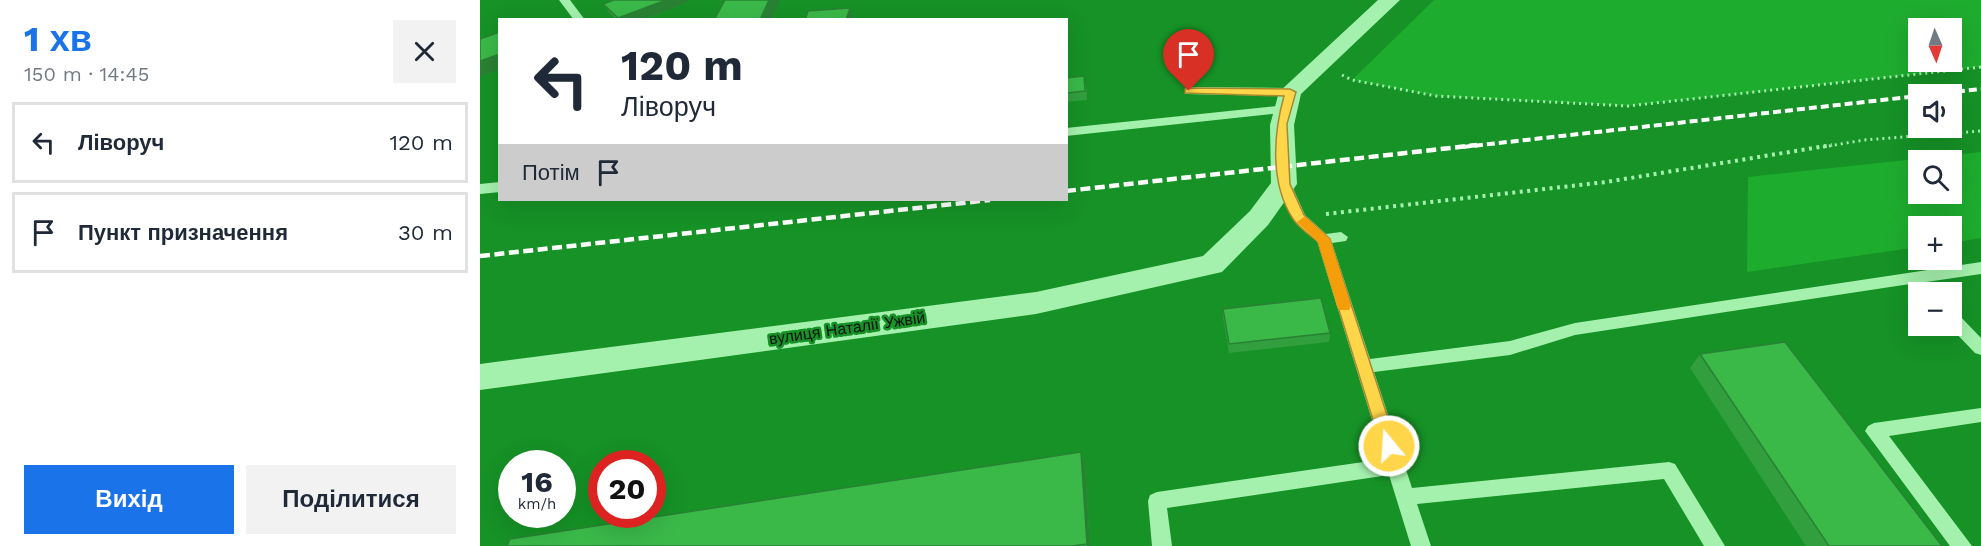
<!DOCTYPE html>
<html lang="uk">
<head>
<meta charset="utf-8">
<style>
	:root { --surface:#fff; --page:#f2f2f3; --text:#1f2937; --muted:#747a83; --line:#e0e1e3; --accent:#1a73e8 }
	body { margin:0; font-family:"Work Sans",sans-serif; background:var(--page); color:var(--text); height:100vh; display:flex; flex-direction:column; font-size:22px; white-space:nowrap }
	* { box-sizing:border-box; margin:0 }
	p { font-size:20px; color:var(--muted) }
	.icon { flex:none; width:33px; height:33px; fill:none; stroke:currentColor; stroke-width:2; stroke-linecap:round; stroke-linejoin:round }
	.map { position:relative; flex:1; overflow:hidden }
	.details { display:flex; flex-direction:column; background:var(--surface); width:480px }
	.details>* { flex:none }
	.guide { position:absolute; left:18px; top:18px; width:570px; height:183px; border-radius:0px; box-shadow:0 6px 24px #0002; background:#fff; color:var(--text); overflow:hidden }
	.needle { width:39px; rotate:177deg }
	.tools { position:absolute; left:1428px; top:18px; display:grid; gap:12px }
	.tools a { display:grid; place-items:center; width:54px; height:54px; border-radius:0px; background:var(--surface); box-shadow:0 6px 24px #0002; font-size:30px }
	.speed { position:absolute; left:18px; top:450px; display:flex; gap:12px; font-size:30px; font-weight:700; text-align:center }
	.speed>* { display:grid; place-content:center; width:78px; height:78px; border-radius:50%; background:var(--surface); box-shadow:0 6px 24px #0002; line-height:1 }
	.speed small { font-size:15px; font-weight:400 }
	.speed .limit { border:9px solid #d22; background:#fff; color:#111 }
	.pin { position:absolute; display:grid; place-items:center; width:51px; height:51px; color:#fff; margin:-62px -26px; border-radius:50% 50% 50% 0; rotate:-45deg; box-shadow:0 0 6px #0007 }
	.pin .icon { rotate:45deg }
	.me { position:absolute; width:66px; margin:-33px; rotate:342deg; stroke-linejoin:round; filter:drop-shadow(0 0 4px #0008) }
	.turn { display:flex; align-items:center; gap:21px; height:126px; padding:0 24px; font-size:27px }
	.turn .icon { width:78px; height:78px; stroke-width:2.5 }
	.turn b { display:block; font-size:42px; line-height:51px }
	.then { display:flex; align-items:center; height:57px; padding:0 24px; background:#0003; gap:12px; font-size:22px }
	.round { display:grid; place-items:center; flex:none; width:63px; height:63px; border-radius:0px; background:var(--page) }
	.head { display:flex; align-items:center; justify-content:space-between; height:102px; padding:0 24px }
	h1 { font-size:36px; font-weight:700; line-height:45px; color:var(--accent) }
	.action { display:flex; gap:12px; margin-top:auto; padding:12px 24px }
	.action a { flex:1; height:69px; border-radius:0px; background:var(--accent); color:#fff; font-size:24px; font-weight:700; line-height:69px; text-align:center }
	.action a+a { background:var(--page); color:var(--text) }
	ul { padding:0; list-style:none }
	li { display:flex; align-items:center; gap:18px; height:81px; margin:0 12px 9px; padding:0 12px; border:3px solid var(--line); border-radius:0px }
	li div { flex:1 }
	li b { display:block; font-size:22px }
	li em { font-style:normal }
	main { display:flex; flex:1; min-height:0 }
	.map>svg:first-child { display:block }
	.green { fill:#1eac2f; fill-rule:evenodd }
	.lines { fill:none; stroke-linecap:round; stroke-linejoin:round }
	.path-far1 { stroke:#a4f1ad; stroke-width:3; stroke-dasharray:2 4; stroke-linecap:butt }
	.path { stroke:#a4f1ad; stroke-width:4; stroke-dasharray:3 4.5; stroke-linecap:butt }
	.lane { fill:#a4f1ad; fill-rule:evenodd }
	.street { fill:#a4f1ad; fill-rule:evenodd }
	.rail-far1 { stroke:#fff; stroke-width:4; stroke-dasharray:8 4; stroke-linecap:butt }
	.rail { stroke:#fff; stroke-width:4.5; stroke-dasharray:10 4.5; stroke-linecap:butt }
	.wall { fill:#329f3f }
	.shaded-wall { fill:#298233 }
	.building { fill:#3ab949; stroke:#298233; stroke-width:1.5 }
	.route { fill:#ffd54a; stroke:#a68a30; stroke-width:1.5 }
	.slow { fill:#f59e0b }
	.labels { text-anchor:middle; dominant-baseline:central; stroke-width:5; stroke-linejoin:round; paint-order:stroke }
	.street-label { font-size:16px; fill:#111; stroke:#169226 }
</style>
</head>
<body>
<main>
<section class="details">
<div class="head"><div><h1>1 хв</h1><p>150 m · 14:45</p></div><a class="round"><svg class="icon" aria-label="close" viewBox="0 0 24 24"><path d="M6 6l12 12M18 6L6 18"/></svg></a></div>
<ul>
<li><svg class="icon" aria-label="left" viewBox="0 0 24 24"><path d="M17 20v-9H6M10 6l-5 5 5 5"/></svg><div><b>Ліворуч</b></div><em>120 m</em></li>
<li><svg class="icon" aria-label="arrive" viewBox="0 0 24 24"><path d="M6 21V4h12l-3 4 3 4H6"/></svg><div><b>Пункт призначення</b></div><em>30 m</em></li>
</ul>
<div class="action"><a>Вихід</a><a>Поділитися</a></div>
</section>
<div class="map">
<svg width="1501" height="546" viewBox="0 0 1501 546">
	<rect width="100%" height="100%" fill="#169226"/>
	<path class="green" d="M 954,0 L 1501,0 L 1501,67 L 1148,106 L 956,96 L 872,80 ZM 1438,28 L 1472,28 L 1472,62 L 1438,62 Z
		M 1501,152 L 1501,238 L 1472,243 L 1472,226 L 1438,226 L 1438,247 L 1267,272 L 1268,177 ZM 1438,160 L 1472,160 L 1472,194 L 1438,194 Z"/>
	<g class="lines">
		<path class="path-far1" d="M 862,75 L 872,80 L 956,96 L 1148,106 L 1501,67
			M 1343,147 L 1384,140 L 1501,131"/>
		<path class="path" d="M 846,214 L 1126,182 L 1352,145"/>
		<path class="lane" d="M 79,0 L 90,0 L 105,20 L 94,20 Z
			M 709,87 L 810,88 L 816,92 L 810,96 L 705,94 L 705,88 Z
			M 806,105 L 812,109 L 810,112 L 586,136 L 586,128 Z
			M 804,179 L 811,184 L 825,215 L 846,234 L 861,232 L 868,237 L 866,241 L 852,243 L 890,359 L 1030,341 L 1095,323 L 1501,262 L 1501,274 L 1446,282 L 1454,292 L 1438,293 L 1430,284 L 1095,335 L 1030,355 L 894,372 L 932,488 L 1189,462 L 1195,464 L 1245,546 L 1224,546 L 1184,479 L 937,504 L 951,546 L 931,546 L 909,475 L 687,508 L 692,546 L 672,546 L 668,501 L 670,495 L 677,492 L 904,459 L 837,241 L 814,221 L 797,184 Z
			M 20,182 L 20,192 L 0,194 L 0,184 Z
			M 1472,312 L 1478,314 L 1501,338 L 1501,355 L 1495,353 L 1469,326 L 1472,326 Z
			M 1501,408 L 1501,422 L 1409,436 L 1492,546 L 1470,546 L 1385,431 L 1388,426 L 1394,423 Z"/>
		<path class="street" d="M 898,0 L 920,0 L 821,94 L 814,125 L 817,184 L 788,225 L 742,272 L 556,314 L 0,390 L 0,364 L 556,292 L 723,256 L 770,211 L 791,183 L 790,125 L 799,92 Z"/>
		<path class="rail-far1" d="M 1453,94 L 1501,89
			M 983,147 L 1438,96"/>
		<path class="rail" d="M 586,191 L 997,145
			M 0,256 L 510,200"/>
	</g>
	<path class="wall" d="M 134,0 L 208,0 L 209,2 L 162,20 L 136,20 L 129,12 L 123,4 Z
		M 586,78 L 606,85 L 607,100 L 586,102 Z
		M 743,309 L 850,333 L 849,342 L 749,353 L 743,317 Z
		M 1220,354 L 1462,546 L 1326,546 L 1210,368 Z
		M 601,452 L 605,465 L 610,546 L 27,546 Z"/>
	<path class="shaded-wall" d="M 186,0 L 208,0 L 209,2 L 162,20 L 139,20 L 138,18 Z
		M 289,0 L 300,0 L 291,20 L 280,20 Z
		M 370,8 L 373,17 L 372,20 L 366,20 Z
		M 20,54 L 20,69 L 0,77 L 0,61 Z
		M 601,452 L 605,465 L 610,546 L 607,546 L 607,544 Z"/>
	<path class="building" d="M 134,0 L 186,0 L 138,18 L 123,4 Z
		M 245,0 L 289,0 L 280,20 L 234,20 Z
		M 370,8 L 366,20 L 325,20 L 328,11 Z
		M 20,32 L 20,54 L 0,61 L 0,39 Z
		M 604,76 L 605,91 L 586,93 L 586,78 Z
		M 841,298 L 850,333 L 749,344 L 743,309 Z
		M 1305,342 L 1462,546 L 1349,546 L 1220,354 Z
		M 601,452 L 607,544 L 592,546 L 27,546 L 30,539 Z"/>
	<path class="route" d="M 709,88 L 810,89 L 816,92 L 807,124 L 810,184 L 824,215 L 850,239 L 917,446 L 915,451 L 909,453 L 903,451 L 901,446 L 838,242 C 830,235 819,228 813,219 C 790,184 793,135 804,96 L 705,93 L 705,89 Z"/>
	<path class="slow" d="M 824,217 L 828,219 L 850,239 L 871,306 L 869,310 L 859,310 L 857,306 L 838,242 L 817,222 Z"/>
	<g class="labels">
		<g class="street-label">
			<text transform="translate(367 328) rotate(-8)">вулиця Наталії Ужвій</text>
		</g>
	</g>
</svg>
<div class="tools">
<a><svg class="needle" viewBox="-14 -14 28 28"><path d="M0-13l5 13h-10z" fill="#e53935"/><path d="M0 13l5-13h-10z" fill="#747a83"/></svg></a>
<a><svg class="icon" aria-label="sound" viewBox="0 0 24 24"><path d="M4 9h4l5-4v14l-5-4H4zM17 9q2 3 0 6"/></svg></a>
<a><svg class="icon" aria-label="search" viewBox="0 0 24 24"><circle cx="10" cy="10" r="6"/><path d="M15 15l6 6"/></svg></a>
<a>+</a>
<a>−</a>
</div>
<div class="speed"><div>16<small>km/h</small></div><div class="limit">20</div></div>
<div class="pin" style="left:709px;top:91px;background:#d93025"><svg class="icon" aria-label="arrive" viewBox="0 0 24 24"><path d="M6 21V4h12l-3 4 3 4H6"/></svg></div>
<svg class="me" style="left:909px;top:446px" viewBox="-20 -20 40 40"><circle r="17" fill="#ffd54a" stroke="#fff" stroke-width="3"/><path d="M0-11L8 9 0 5-8 9z" fill="#fff"/></svg>
<div class="guide">
<div class="turn"><svg class="icon" aria-label="left" viewBox="0 0 24 24"><path d="M17 20v-9H6M10 6l-5 5 5 5"/></svg><div><b>120 m</b>Ліворуч</div></div>
<div class="then">Потім<svg class="icon" aria-label="arrive" viewBox="0 0 24 24"><path d="M6 21V4h12l-3 4 3 4H6"/></svg></div>
</div>
</div>
</main>
</body>
</html>
